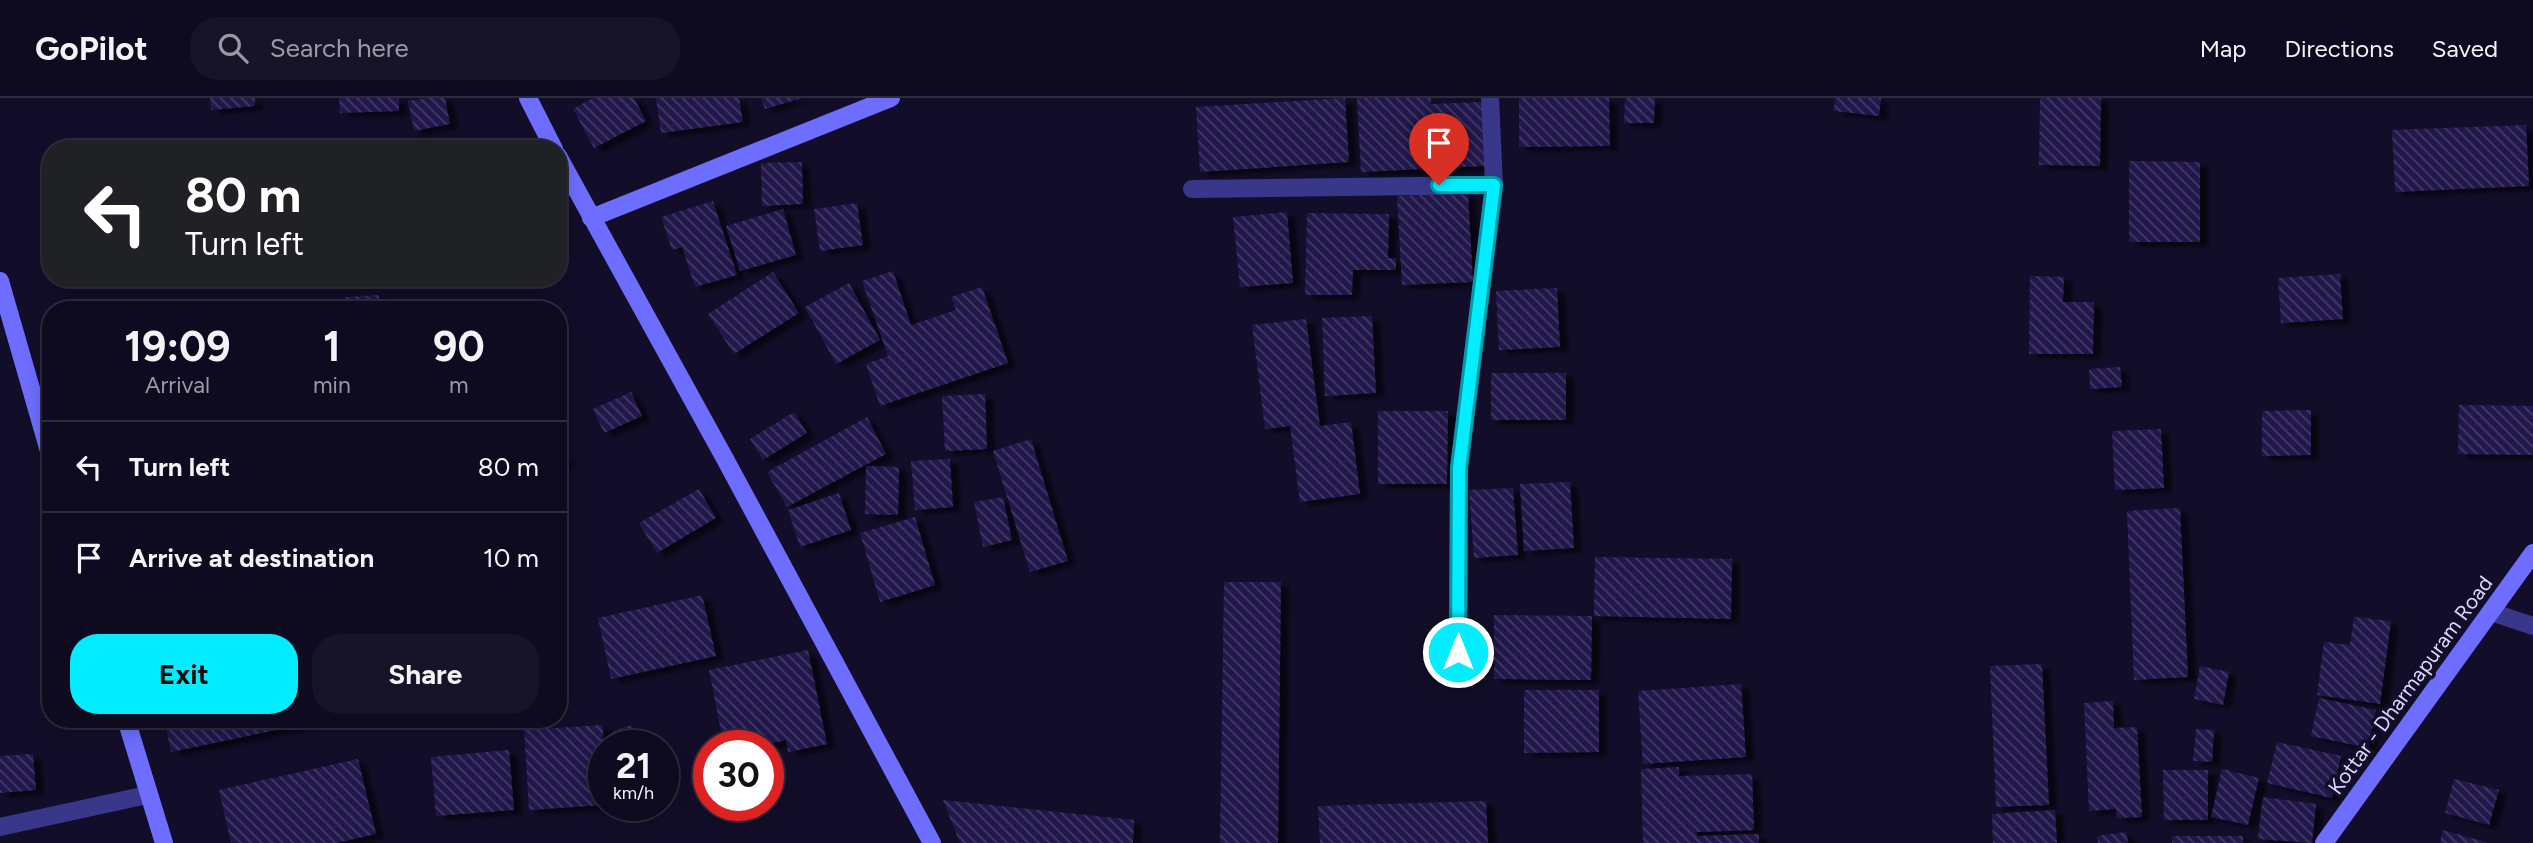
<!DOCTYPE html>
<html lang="en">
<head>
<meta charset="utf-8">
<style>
	:root { --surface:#0e0a1f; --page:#171328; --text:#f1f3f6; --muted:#9b9aa4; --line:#2e2b3d; --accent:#02edff }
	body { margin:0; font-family:Figtree,sans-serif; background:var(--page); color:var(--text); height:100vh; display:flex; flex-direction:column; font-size:26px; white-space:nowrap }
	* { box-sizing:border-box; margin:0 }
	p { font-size:23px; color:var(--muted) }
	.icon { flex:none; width:38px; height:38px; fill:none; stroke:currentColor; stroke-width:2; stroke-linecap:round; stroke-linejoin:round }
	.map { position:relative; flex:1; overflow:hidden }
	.panel { position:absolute; left:42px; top:203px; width:525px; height:427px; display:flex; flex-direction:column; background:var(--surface); border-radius:28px; box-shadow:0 4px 18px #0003,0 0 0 2px var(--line) }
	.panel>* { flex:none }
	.guide { position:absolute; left:42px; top:42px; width:525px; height:147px; border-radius:28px; box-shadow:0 4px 18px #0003,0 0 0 2px var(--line); background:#202124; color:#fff; overflow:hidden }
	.speed { position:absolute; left:588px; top:632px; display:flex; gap:14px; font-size:35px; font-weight:700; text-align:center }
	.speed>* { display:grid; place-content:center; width:91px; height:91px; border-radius:50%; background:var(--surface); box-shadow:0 4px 18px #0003,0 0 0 2px var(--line); line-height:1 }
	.speed small { font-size:18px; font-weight:400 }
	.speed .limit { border:10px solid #d22; background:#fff; color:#111 }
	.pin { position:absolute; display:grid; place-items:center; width:60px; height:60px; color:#fff; margin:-72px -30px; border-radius:50% 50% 50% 0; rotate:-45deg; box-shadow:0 0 7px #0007 }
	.pin .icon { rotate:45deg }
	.me { position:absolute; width:77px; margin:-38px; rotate:0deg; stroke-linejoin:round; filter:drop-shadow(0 0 5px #0008) }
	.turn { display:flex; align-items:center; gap:24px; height:147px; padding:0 28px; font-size:32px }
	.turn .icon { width:91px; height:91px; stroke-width:2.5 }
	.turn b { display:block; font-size:49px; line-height:60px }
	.eta { display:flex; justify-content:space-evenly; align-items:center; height:119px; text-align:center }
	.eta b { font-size:42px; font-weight:700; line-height:49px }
	.cta { display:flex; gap:14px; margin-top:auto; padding:14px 28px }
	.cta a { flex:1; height:80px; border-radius:28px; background:var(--accent); color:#111; font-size:28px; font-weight:700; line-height:80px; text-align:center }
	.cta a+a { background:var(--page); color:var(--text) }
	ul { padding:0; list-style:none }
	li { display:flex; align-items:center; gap:21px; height:91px; padding:0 28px; border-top:2px solid var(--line) }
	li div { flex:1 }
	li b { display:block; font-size:26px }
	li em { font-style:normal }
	header { display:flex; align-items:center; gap:42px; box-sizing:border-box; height:98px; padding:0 35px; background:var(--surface); border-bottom:2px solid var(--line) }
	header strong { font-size:33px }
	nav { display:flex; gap:38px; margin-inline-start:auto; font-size:24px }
	.search { width:490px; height:63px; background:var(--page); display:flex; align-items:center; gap:18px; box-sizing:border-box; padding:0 24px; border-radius:28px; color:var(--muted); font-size:26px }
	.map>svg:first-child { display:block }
	.building { fill:url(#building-back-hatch); filter:url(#shadow) }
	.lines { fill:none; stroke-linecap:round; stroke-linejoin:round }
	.street { stroke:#38378a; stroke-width:18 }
	.secondary { stroke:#6d6eff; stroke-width:18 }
	.route-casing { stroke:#019aa6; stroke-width:18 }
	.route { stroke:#02edff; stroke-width:12 }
	.labels { text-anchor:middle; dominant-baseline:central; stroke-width:7; stroke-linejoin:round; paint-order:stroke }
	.street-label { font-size:21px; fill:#dad6ff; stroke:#120e29 }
</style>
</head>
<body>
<header>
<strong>GoPilot</strong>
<div class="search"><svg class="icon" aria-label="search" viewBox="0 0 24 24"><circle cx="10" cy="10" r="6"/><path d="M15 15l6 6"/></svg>Search here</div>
<nav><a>Map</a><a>Directions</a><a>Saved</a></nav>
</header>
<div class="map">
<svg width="2533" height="745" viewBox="0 0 2533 745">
	<defs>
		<pattern id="building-back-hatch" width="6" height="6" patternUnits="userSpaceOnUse" patternTransform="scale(1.75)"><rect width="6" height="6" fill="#22194b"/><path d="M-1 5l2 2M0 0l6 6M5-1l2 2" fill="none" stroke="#423a66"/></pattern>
		<filter id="shadow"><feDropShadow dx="8" dy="4.5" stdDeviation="2" flood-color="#0009"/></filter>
	</defs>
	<rect width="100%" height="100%" fill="#120e29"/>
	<path class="building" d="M 210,0 L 255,0 L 255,8 L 211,12 Z
		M 339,0 L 399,0 L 399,13 L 340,15 Z
		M 426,0 L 445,0 L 450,26 L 414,33 L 408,3 Z
		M 593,0 L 634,0 L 646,23 L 594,50 L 573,11 Z
		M 656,0 L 739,0 L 743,24 L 661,35 Z
		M 761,0 L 799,0 L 799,1 L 765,11 Z
		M 1345,0 L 1349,64 L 1200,74 L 1196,9 Z
		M 1357,0 L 1431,0 L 1431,6 L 1482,4 L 1485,68 L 1361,74 Z
		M 1519,0 L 1609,0 L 1610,48 L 1519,49 Z
		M 1625,0 L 1655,0 L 1654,25 L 1624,25 Z
		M 1835,0 L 1881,0 L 1879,18 L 1834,13 Z
		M 2040,0 L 2101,0 L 2100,68 L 2039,67 Z
		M 2526,27 L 2529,88 L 2395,94 L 2392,32 Z
		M 2129,63 L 2200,64 L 2200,144 L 2129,144 Z
		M 802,64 L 803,106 L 762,108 L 761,65 Z
		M 1468,95 L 1473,184 L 1402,187 L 1397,98 Z
		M 713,103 L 737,177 L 695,189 L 682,149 L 672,152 L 661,119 Z
		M 857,105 L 863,147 L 820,153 L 814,111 Z
		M 783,111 L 796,157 L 740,173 L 726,128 Z
		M 1287,114 L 1293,185 L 1240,189 L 1233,119 Z
		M 1307,115 L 1389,116 L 1388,160 L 1396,160 L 1396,172 L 1353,172 L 1352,197 L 1305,197 Z
		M 893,173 L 911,227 L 956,212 L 951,199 L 982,189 L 1008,265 L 880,308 L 866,266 L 888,258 L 862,183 Z
		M 773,174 L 799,215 L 734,256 L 708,216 Z
		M 2340,176 L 2343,221 L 2281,225 L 2278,180 Z
		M 2030,178 L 2064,179 L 2063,204 L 2094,204 L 2093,256 L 2029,256 Z
		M 849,185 L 880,242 L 836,266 L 805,209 Z
		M 1557,190 L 1560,249 L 1499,252 L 1496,193 Z
		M 379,197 L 380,212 L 347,212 L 346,199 Z
		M 1372,218 L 1376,295 L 1325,298 L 1322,220 Z
		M 1306,221 L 1320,328 L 1351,324 L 1360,396 L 1300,404 L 1290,328 L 1265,331 L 1252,227 Z
		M 2120,269 L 2122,289 L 2090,291 L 2089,271 Z
		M 1491,275 L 1566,275 L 1566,322 L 1491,322 Z
		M 631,294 L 642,318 L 604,335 L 593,311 Z
		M 985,296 L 987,351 L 945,353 L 942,298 Z
		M 2459,307 L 2533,308 L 2533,357 L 2458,356 Z
		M 2311,312 L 2311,357 L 2262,358 L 2262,313 Z
		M 1378,313 L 1448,313 L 1447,386 L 1378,386 Z
		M 794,314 L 807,335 L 763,362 L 750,341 Z
		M 867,319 L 886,356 L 787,409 L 767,374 Z
		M 2161,331 L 2164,390 L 2115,392 L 2112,333 Z
		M 1031,341 L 1068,463 L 1030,474 L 993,353 Z
		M 558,350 L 566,366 L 558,370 Z
		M 950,361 L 953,409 L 915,412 L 911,363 Z
		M 866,368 L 899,369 L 898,417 L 865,416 Z
		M 1570,384 L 1574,450 L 1524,453 L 1520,386 Z
		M 1513,390 L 1518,457 L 1474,460 L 1469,392 Z
		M 699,391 L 716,420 L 657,455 L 639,425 Z
		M 839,395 L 851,432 L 800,449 L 788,412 Z
		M 1003,399 L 1012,442 L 983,449 L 974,404 Z
		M 2180,410 L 2188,579 L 2134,582 L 2127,413 Z
		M 915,419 L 935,487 L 880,504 L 860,435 Z
		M 1595,459 L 1732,461 L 1731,521 L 1594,518 Z
		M 1224,484 L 1281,484 L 1278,745 L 1220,745 Z
		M 702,497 L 716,558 L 611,581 L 598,520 Z
		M 1494,517 L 1592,518 L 1591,582 L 1494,581 Z
		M 2354,519 L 2391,523 L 2380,606 L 2317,597 L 2324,544 L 2350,547 Z
		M 808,552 L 827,646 L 788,654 L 786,642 L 761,648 L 724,648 L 709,572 Z
		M 2042,566 L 2049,707 L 1996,709 L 1990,568 Z
		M 2200,568 L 2229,574 L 2223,607 L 2194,601 Z
		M 1741,586 L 1746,659 L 1643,666 L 1638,593 Z
		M 1524,592 L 1599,592 L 1599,654 L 1524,655 Z
		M 2319,600 L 2376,612 L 2368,650 L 2311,638 Z
		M 2113,603 L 2114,630 L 2137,629 L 2142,719 L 2117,720 L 2116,711 L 2089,713 L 2084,605 Z
		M 164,621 L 324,621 L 324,622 L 171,654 Z
		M 603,627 L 604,707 L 529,712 L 524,632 Z
		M 632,627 L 638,648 L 617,648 L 613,633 Z
		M 2196,631 L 2214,632 L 2212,664 L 2193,663 Z
		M 2277,644 L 2341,658 L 2332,700 L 2267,685 Z
		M 509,652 L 514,712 L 436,718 L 431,659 Z
		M 33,656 L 36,692 L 0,695 L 0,658 Z
		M 358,661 L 376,736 L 336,745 L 231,745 L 219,692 Z
		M 1679,669 L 1679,678 L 1752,676 L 1754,732 L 1697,734 L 1697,738 L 1759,736 L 1759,745 L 1643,745 L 1641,671 Z
		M 2222,671 L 2259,680 L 2248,727 L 2211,719 Z
		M 2163,672 L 2208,672 L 2208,722 L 2164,722 Z
		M 2454,681 L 2499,692 L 2489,727 L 2445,715 Z
		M 2263,699 L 2316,706 L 2312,745 L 2258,741 Z
		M 943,702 L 1134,722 L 1133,745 L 960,745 Z
		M 1486,703 L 1488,745 L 1320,745 L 1318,708 Z
		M 2055,712 L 2057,745 L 1993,745 L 1992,716 Z
		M 2443,732 L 2486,744 L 2486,745 L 2440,745 Z
		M 2126,734 L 2128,745 L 2098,745 L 2097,738 Z
		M 2172,738 L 2243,738 L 2243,745 L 2172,745 Z"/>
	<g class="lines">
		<path class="street" d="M 1192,91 L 1494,87
			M 2491,514 L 2533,528
			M 1458,554 L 1459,370 L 1494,87 L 1490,0
			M 0,729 L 147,697"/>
		<path class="secondary" d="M 528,0 L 554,51
			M 558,58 L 724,359 L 932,745
			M 591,120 L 891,0
			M 0,183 L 51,360
			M 126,621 L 164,745
			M 2324,745 L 2533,455"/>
	</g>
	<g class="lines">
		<g class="route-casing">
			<path id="route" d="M 1439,87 L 1494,87 L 1459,370 L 1458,554"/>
		</g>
		<use href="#route" class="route"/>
	</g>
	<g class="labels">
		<g class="street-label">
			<text transform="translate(2410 587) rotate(-54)">Kottar - Dharmapuram Road</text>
		</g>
	</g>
</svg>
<div class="speed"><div>21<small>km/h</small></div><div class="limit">30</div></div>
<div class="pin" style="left:1439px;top:87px;background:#d93025"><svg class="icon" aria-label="arrive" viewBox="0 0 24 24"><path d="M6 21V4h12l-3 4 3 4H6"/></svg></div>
<svg class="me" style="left:1458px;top:554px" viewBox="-20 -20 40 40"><circle r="17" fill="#02edff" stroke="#fff" stroke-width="3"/><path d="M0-11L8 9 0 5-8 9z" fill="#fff"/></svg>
<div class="guide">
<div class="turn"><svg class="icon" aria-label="left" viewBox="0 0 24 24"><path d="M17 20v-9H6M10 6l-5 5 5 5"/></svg><div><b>80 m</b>Turn left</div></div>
</div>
<section class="panel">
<div class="eta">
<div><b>19:09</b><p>Arrival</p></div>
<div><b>1</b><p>min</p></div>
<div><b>90</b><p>m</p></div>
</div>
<ul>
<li><svg class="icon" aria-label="left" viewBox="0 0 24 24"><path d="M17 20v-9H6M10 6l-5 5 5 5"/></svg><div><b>Turn left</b></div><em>80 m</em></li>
<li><svg class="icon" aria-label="arrive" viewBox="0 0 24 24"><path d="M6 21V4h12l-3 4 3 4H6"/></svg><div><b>Arrive at destination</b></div><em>10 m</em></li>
</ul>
<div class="cta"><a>Exit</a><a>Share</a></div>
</section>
</div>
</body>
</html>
